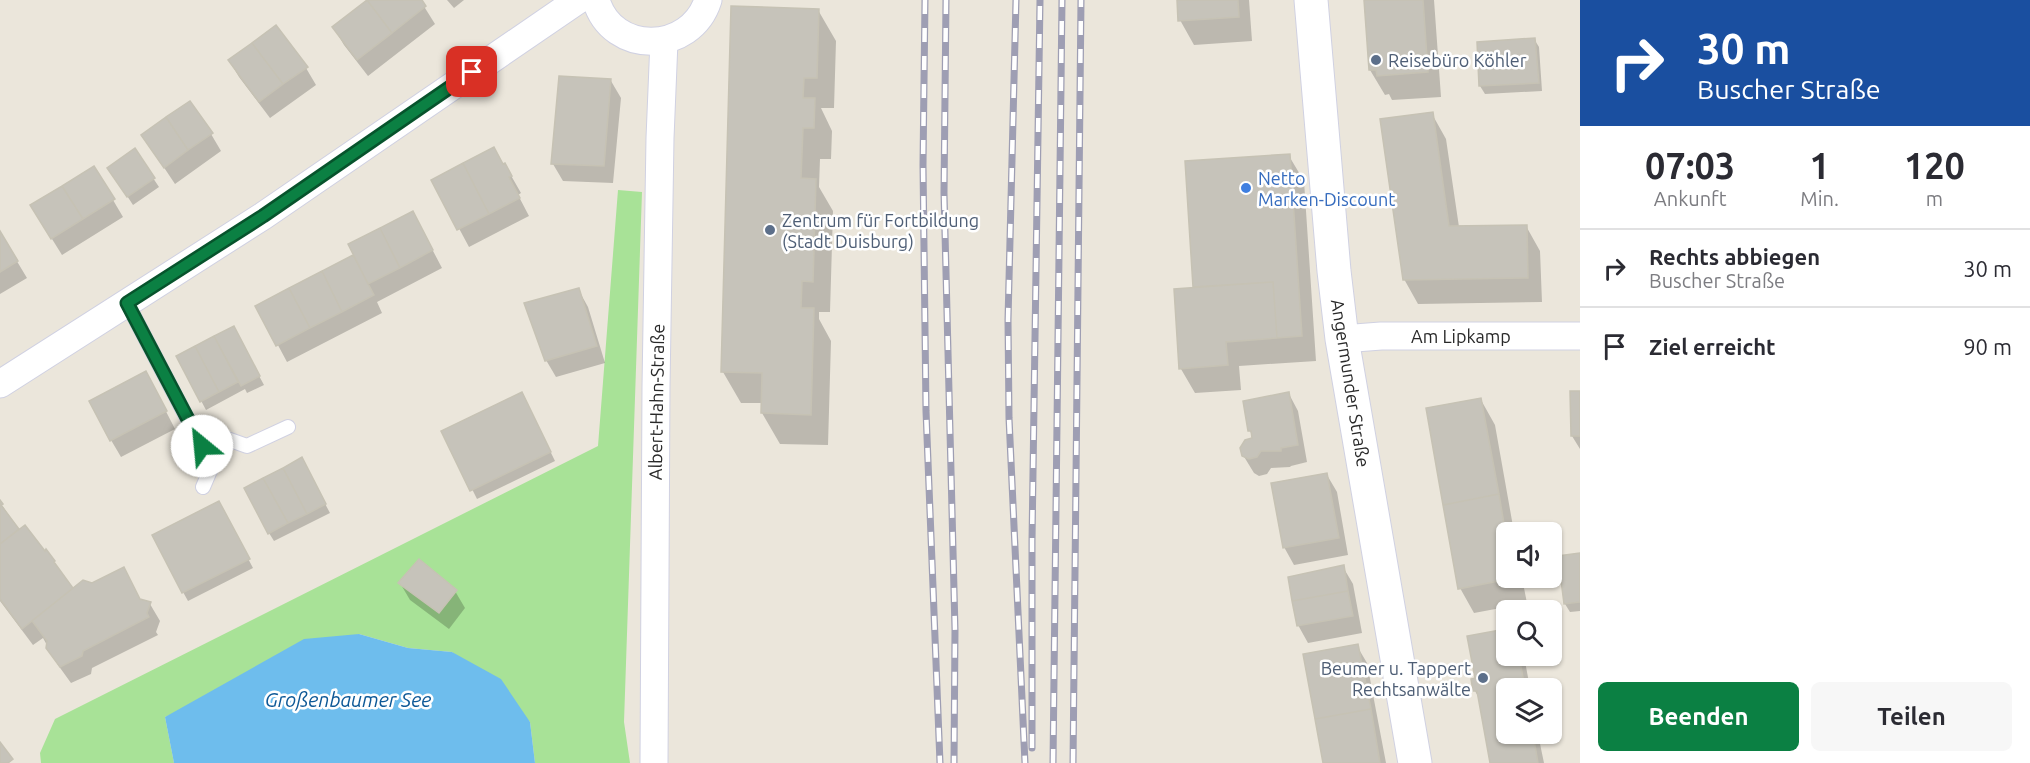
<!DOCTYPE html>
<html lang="de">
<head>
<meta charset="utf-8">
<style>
	:root { --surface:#fff; --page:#f7f7f7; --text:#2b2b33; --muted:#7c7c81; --line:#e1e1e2; --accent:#0b8043 }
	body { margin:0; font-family:Ubuntu,sans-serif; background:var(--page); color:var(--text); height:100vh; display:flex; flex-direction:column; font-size:22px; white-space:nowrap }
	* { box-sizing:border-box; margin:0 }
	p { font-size:20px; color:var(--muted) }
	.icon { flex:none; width:33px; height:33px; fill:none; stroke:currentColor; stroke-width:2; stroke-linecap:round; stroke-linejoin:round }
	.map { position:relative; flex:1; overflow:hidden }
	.panel { display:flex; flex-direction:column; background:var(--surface); width:450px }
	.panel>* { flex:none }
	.hud { background:#1a4fa0; color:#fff; overflow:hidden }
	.buttons { position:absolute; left:1496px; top:522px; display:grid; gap:12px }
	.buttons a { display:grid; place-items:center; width:66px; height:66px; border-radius:9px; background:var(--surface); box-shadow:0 2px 4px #0004; font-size:30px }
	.pin { position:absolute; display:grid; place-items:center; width:51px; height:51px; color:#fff; margin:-26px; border-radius:12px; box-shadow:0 3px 9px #0006 }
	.me { position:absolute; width:66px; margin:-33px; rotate:332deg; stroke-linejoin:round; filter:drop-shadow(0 0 4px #0008) }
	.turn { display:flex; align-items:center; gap:21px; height:126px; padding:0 18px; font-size:27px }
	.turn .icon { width:78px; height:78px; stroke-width:2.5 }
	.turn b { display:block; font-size:42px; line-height:51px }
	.eta { display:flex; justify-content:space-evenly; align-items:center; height:102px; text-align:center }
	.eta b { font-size:36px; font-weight:700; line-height:42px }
	.cta { display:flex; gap:12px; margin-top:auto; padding:12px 18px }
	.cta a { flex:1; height:69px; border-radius:9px; background:var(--accent); color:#fff; font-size:24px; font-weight:700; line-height:69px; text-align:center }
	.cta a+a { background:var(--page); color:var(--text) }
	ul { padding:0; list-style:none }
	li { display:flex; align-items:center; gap:18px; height:78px; padding:0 18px; border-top:2px solid var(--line) }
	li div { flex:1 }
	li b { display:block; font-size:22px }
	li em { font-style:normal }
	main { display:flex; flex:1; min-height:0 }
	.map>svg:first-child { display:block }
	.green { fill:#a8e297 }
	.water { fill:#6ebded }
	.shadow { fill:#0003 }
	.building { fill:#c6c3ba; stroke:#c6c2b4; stroke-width:1.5 }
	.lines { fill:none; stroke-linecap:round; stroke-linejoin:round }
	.lane-casing { stroke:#d0d1e2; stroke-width:16 }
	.street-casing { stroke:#d0d1e2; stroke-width:29 }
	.secondary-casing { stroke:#d0d1e2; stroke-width:35 }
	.lane { stroke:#fff; stroke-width:14 }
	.street { stroke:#fff; stroke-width:27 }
	.secondary { stroke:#fff; stroke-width:33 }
	.rail-casing { stroke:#9e9eb3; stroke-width:7 }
	.rail { stroke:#fff; stroke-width:4.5; stroke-dasharray:14; stroke-linecap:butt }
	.route-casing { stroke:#07532c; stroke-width:15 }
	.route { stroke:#0b8043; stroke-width:10 }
	.service-dot { fill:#5c6f8a; stroke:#fff; stroke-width:2 }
	.shop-dot { fill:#3f7fe0; stroke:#fff; stroke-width:2 }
	.labels { text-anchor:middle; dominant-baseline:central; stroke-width:5; stroke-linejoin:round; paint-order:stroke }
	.service-label { font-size:18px; fill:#4e5e75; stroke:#fff; text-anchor:start }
	.shop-label { font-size:18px; fill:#366cbe; stroke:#fff; text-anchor:start }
	.street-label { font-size:18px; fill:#292929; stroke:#fff }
	.water-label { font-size:20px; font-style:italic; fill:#0e5997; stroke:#fff }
</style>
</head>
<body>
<main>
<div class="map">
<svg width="1580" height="763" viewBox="0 0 1580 763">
	<rect width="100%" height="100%" fill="#ebe6db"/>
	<path class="green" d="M 618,190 L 642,192 L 624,722 L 630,763 L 535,763 L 530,722 L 452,652 L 408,648 L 359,634 L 165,717 L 174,763 L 41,763 L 40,753 L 55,719 L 598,446 Z"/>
	<path class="water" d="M 359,634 L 408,648 L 452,652 L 501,679 L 530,722 L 535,763 L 174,763 L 165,717 L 304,639 Z"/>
	<path class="shadow" d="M 370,0 L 420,0 L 435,24 L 368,76 L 344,45 L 334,28 Z
		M 447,0 L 464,0 L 454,8 Z
		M 1179,0 L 1249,0 L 1252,41 L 1194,45 L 1180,20 Z
		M 1366,0 L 1434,0 L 1441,97 L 1392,100 L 1389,94 L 1385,95 L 1370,70 Z
		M 818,10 L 836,41 L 834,108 L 821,108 L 832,131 L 831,159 L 820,159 L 819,187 L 833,211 L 830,312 L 819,312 L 819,319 L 831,341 L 828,445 L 780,444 L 762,413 L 762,403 L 741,403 L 723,372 Z
		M 1534,39 L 1539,47 L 1542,91 L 1485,94 L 1480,86 Z
		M 229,60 L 306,68 L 316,85 L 270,118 L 239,77 Z
		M 611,81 L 621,98 L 613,183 L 563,181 L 553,164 Z
		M 1432,114 L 1446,139 L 1459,227 L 1526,226 L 1540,251 L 1542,302 L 1418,304 L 1404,279 Z
		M 211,134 L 221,151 L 175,184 L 143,136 Z
		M 135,151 L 159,187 L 133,205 L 114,176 Z
		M 1289,156 L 1304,181 L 1316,361 L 1239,366 L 1241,390 L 1195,393 L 1181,369 L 1195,289 L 1186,163 Z
		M 505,165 L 521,193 L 518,195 L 529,216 L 469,247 L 433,180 Z
		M 113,200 L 123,217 L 62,255 L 42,223 Z
		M 422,230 L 442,268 L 377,302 L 382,313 L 287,362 L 257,306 L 355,256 Z
		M 0,233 L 27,278 L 0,294 Z
		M 578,289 L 588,307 L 605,363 L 556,377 L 546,360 Z
		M 233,328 L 264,385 L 247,393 L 245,389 L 206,410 L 178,357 Z
		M 155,390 L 175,429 L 121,457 L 111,440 Z
		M 1572,393 L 1580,393 L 1580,449 L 1572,436 Z
		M 1289,394 L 1298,411 L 1307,462 L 1291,466 L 1290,467 L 1271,468 L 1267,474 L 1259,476 L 1254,473 L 1243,455 L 1254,439 L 1250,431 Z
		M 1481,400 L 1495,425 L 1514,532 L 1506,532 L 1506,578 L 1522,578 L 1527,603 L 1474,613 L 1460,588 Z
		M 526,402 L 555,461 L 477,499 L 443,431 Z
		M 306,468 L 330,513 L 274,541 L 269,533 Z
		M 1327,475 L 1337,492 L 1348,555 L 1294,565 L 1284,547 Z
		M 0,502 L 19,531 L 61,575 L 73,590 L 150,604 L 160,621 L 156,632 L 158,635 L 92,668 L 91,674 L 71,683 L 58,665 L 43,638 L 33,645 L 0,601 Z
		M 223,511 L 253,568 L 188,601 L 183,592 Z
		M 1580,555 L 1580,611 L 1570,612 L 1565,604 Z
		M 1343,567 L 1353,584 L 1362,633 L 1308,643 L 1298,625 Z
		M 400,583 L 455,591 L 465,608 L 449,629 L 410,600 Z
		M 1506,631 L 1506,656 L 1524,656 L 1530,688 L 1506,688 L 1506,734 L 1538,734 L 1544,763 L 1492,763 L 1480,700 L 1475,691 L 1476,680 Z
		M 1357,646 L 1367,663 L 1386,763 L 1324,763 Z"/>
	<path class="building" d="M 367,0 L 422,0 L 426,6 L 392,33 Z
		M 367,0 L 392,33 L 357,60 L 332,27 Z
		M 1177,0 L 1238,0 L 1239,17 L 1178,21 Z
		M 1364,0 L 1423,0 L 1428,72 L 1377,76 L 1376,70 L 1369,70 Z
		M 731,6 L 819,9 L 817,78 L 804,78 L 803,98 L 815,98 L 814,128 L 803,128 L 801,178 L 816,179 L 813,282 L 802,281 L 801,308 L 814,308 L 811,415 L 761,413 L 762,373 L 721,372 Z
		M 276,25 L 308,67 L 283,84 L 252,43 Z
		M 1535,38 L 1539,83 L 1479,86 L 1477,42 Z
		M 252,43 L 283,84 L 259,102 L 228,60 Z
		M 559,76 L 611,79 L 604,166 L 551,164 Z
		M 190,101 L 213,133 L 188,150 L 166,117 Z
		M 1433,112 L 1449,226 L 1527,225 L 1528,278 L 1403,280 L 1380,119 Z
		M 166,117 L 188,150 L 164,168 L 141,135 Z
		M 494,147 L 503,164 L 505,163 L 512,176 L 509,177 L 520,198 L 489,214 L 463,163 Z
		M 135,148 L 155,178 L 127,197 L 107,168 Z
		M 1290,154 L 1302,336 L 1277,338 L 1273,282 L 1193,287 L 1185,161 Z
		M 463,163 L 489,214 L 457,230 L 431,180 Z
		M 94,166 L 115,199 L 83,219 L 62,186 Z
		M 62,186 L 83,219 L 51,239 L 30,205 Z
		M 413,211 L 433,250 L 400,268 L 380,228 Z
		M 380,228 L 400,268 L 368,284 L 348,244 Z
		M 0,231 L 18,261 L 0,272 Z
		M 353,255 L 374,295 L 342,312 L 322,271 Z
		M 322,271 L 342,312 L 310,328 L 289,288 Z
		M 1273,282 L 1277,338 L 1226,342 L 1228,365 L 1179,369 L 1174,289 Z
		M 289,288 L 310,328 L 276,346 L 255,306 Z
		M 579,288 L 597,346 L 545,361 L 524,303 Z
		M 234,326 L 260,376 L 241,386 L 214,336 Z
		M 214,336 L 238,382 L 219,392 L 195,346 Z
		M 195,346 L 219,392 L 200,402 L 176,356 Z
		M 146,371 L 167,411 L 110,441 L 89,401 Z
		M 1570,391 L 1580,391 L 1580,436 L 1571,436 Z
		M 522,392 L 551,452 L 470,491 L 441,431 Z
		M 1289,392 L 1298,445 L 1281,448 L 1281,451 L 1261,451 L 1257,457 L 1249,459 L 1242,456 L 1240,448 L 1245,440 L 1252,438 L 1251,431 L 1248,431 L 1243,401 Z
		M 1481,398 L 1499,494 L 1443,505 L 1426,408 Z
		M 302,457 L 326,504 L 307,514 L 283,468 Z
		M 283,468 L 307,514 L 288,523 L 263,478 Z
		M 1327,473 L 1339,538 L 1283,548 L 1271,483 Z
		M 263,478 L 288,523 L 268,534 L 244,488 Z
		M 1499,494 L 1506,536 L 1506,578 L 1514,578 L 1458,589 L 1443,505 Z
		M 0,500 L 3,504 L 1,505 L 19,529 L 0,544 Z
		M 219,501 L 250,559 L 182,593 L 152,535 Z
		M 25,525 L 45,551 L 46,549 L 55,561 L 54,562 L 73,588 L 22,629 L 0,599 L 0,544 Z
		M 1580,553 L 1580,602 L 1564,604 L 1558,556 Z
		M 419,559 L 457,590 L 439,613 L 398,583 Z
		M 1344,565 L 1348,591 L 1292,601 L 1288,577 Z
		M 124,567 L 140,599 L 151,602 L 147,613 L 149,617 L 83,651 L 82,656 L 60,667 L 46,648 L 47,641 L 32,621 L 83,580 L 92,583 Z
		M 1348,591 L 1353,616 L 1297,626 L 1292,601 Z
		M 1506,629 L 1506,656 L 1519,656 L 1525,688 L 1506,688 L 1506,734 L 1533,734 L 1538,763 L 1490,763 L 1477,691 L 1473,691 L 1471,679 L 1475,678 L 1467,636 Z
		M 1358,644 L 1371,709 L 1315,719 L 1303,654 Z
		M 1371,709 L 1380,763 L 1323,763 L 1315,719 Z
		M 0,742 L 13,759 L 8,763 L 0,763 Z"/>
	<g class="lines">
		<g class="lane-casing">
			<path id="lane" d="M 127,303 L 212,466 L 203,487
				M 191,426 L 247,446 L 288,427"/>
		</g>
		<g class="street-casing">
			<path id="street" d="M 596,0 C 612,56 691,54 708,0
				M 1342,339 L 1381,336 L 1580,336
				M 0,384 L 263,216 L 578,0
				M 654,763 L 656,387 L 660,138 L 664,41"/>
		</g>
		<g class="secondary-casing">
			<path id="secondary" d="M 1311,0 L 1334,271 L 1342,339 L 1415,763"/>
		</g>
		<use href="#lane" class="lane"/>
		<use href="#street" class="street"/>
		<use href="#secondary" class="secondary"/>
		<g class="rail-casing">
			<path id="rail" d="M 925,0 L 923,165 L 926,411 L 940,763
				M 946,0 L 944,193 L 955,630 L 954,763
				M 1016,0 L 1008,320 L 1009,418 L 1025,763
				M 1032,748 L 1032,541 L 1040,0
				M 1053,763 L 1062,0
				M 1073,763 L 1081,0"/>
		</g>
		<use href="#rail" class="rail"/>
	</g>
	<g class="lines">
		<g class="route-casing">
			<path id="route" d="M 202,446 L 127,303 L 263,216 L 472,72"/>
		</g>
		<use href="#route" class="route"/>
	</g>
	<g class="service-dot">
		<circle cx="1376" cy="60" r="6"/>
		<circle cx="770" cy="230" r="6"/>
		<circle cx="1483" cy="678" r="6"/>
	</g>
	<circle class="shop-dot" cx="1246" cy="188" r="6"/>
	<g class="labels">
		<g class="service-label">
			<text x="1388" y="60">Reisebüro Köhler</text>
			<text x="782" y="220">Zentrum für Fortbildung<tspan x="782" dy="21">(Stadt Duisburg)</tspan></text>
			<text x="1471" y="668" text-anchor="end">Beumer u. Tappert<tspan x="1471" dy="21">Rechtsanwälte</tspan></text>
		</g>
		<g class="shop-label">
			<text x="1258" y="178">Netto<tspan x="1258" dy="21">Marken-Discount</tspan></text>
		</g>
		<g class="street-label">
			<text x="1461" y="336">Am Lipkamp</text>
			<text transform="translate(1351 383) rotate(81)">Angermunder Straße</text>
			<text transform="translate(656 402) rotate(-89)">Albert-Hahn-Straße</text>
		</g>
		<g class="water-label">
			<text x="348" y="699">Großenbaumer See</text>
		</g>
	</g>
</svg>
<div class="buttons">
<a><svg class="icon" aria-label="sound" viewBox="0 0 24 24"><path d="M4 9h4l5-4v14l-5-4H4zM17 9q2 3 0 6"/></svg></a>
<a><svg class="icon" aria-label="search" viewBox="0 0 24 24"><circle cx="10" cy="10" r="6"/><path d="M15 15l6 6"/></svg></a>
<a><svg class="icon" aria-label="layers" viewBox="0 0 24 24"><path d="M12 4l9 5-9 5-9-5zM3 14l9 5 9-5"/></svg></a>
</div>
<div class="pin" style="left:472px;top:72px;background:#d93025"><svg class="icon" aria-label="arrive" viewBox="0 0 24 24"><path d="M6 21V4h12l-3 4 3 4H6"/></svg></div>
<svg class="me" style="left:202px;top:446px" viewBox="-20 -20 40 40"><circle r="19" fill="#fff"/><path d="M0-13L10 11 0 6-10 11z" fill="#0b8043"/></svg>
</div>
<section class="panel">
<div class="hud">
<div class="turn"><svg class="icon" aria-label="right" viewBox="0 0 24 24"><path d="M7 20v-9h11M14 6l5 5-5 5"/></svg><div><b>30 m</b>Buscher Straße</div></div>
</div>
<div class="eta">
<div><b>07:03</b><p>Ankunft</p></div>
<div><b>1</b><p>Min.</p></div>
<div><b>120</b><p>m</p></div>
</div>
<ul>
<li><svg class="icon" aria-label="right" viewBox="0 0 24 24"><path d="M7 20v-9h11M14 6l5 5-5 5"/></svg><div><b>Rechts abbiegen</b><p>Buscher Straße</p></div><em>30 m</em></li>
<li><svg class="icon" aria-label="arrive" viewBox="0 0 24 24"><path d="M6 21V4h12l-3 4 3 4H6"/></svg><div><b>Ziel erreicht</b></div><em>90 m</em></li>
</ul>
<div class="cta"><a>Beenden</a><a>Teilen</a></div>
</section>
</main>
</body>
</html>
